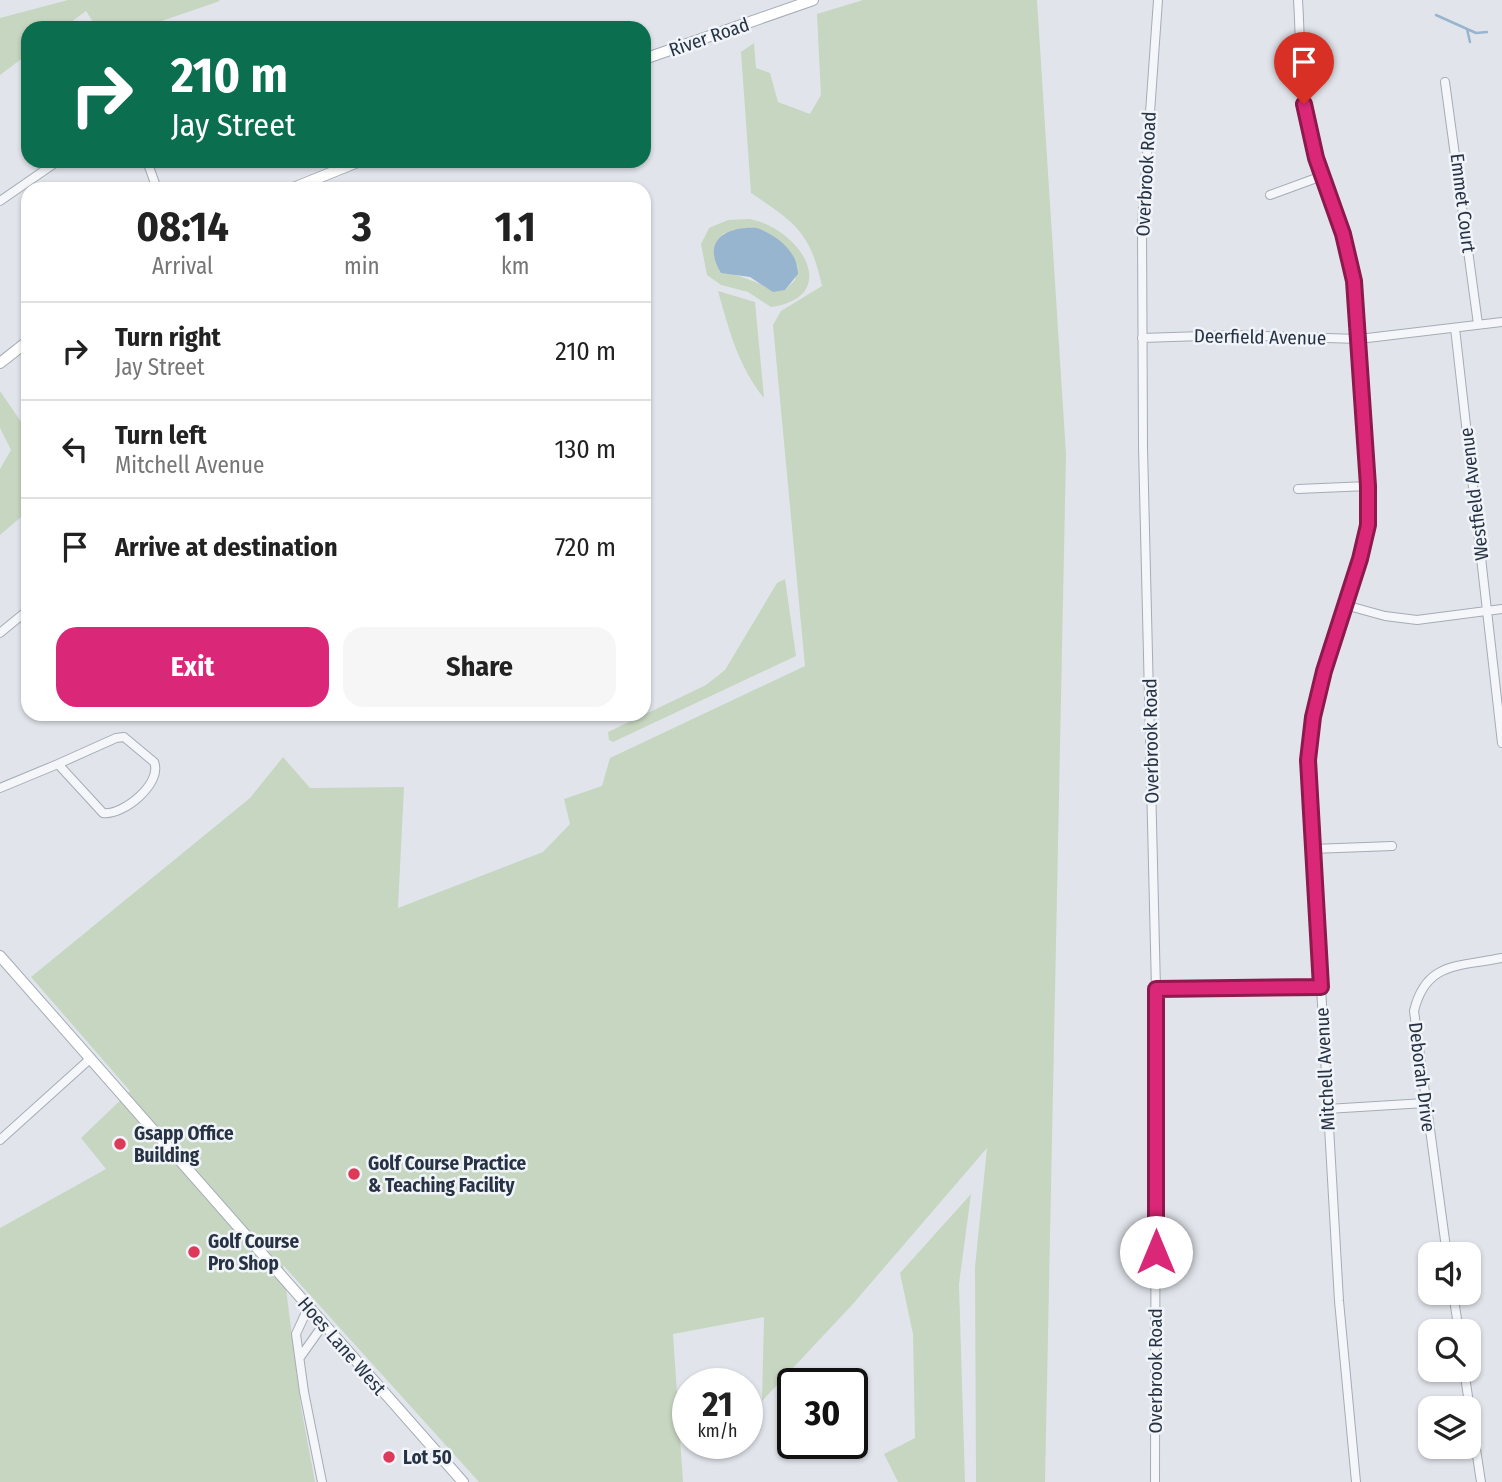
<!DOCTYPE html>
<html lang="en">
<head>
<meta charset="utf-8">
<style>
	:root { --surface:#fff; --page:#f6f6f6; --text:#222; --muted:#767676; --line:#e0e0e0; --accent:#db2777 }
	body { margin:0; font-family:"Fira Sans Condensed",sans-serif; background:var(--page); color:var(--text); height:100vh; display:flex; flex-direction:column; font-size:26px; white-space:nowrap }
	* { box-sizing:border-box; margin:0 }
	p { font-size:23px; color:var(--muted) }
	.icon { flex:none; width:38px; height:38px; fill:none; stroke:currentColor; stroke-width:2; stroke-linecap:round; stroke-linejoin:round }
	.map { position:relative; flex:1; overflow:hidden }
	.drawer { position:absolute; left:21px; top:182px; width:630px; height:539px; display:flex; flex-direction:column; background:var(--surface); border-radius:21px; box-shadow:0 2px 5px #0004 }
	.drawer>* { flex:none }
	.banner { position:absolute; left:21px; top:21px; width:630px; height:147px; border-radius:21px; box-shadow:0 2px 5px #0004; background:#0b6e4f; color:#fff; overflow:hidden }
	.tools { position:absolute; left:1418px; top:1242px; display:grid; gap:14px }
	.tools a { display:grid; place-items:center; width:63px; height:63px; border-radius:14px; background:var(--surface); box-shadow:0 2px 5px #0004; font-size:35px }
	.speed { position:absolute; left:672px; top:1368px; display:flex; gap:14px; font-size:35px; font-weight:700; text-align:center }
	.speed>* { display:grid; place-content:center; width:91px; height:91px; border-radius:50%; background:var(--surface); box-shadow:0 2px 5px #0004; line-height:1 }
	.speed small { font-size:18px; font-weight:400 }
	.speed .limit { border:4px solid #111; border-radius:10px; background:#fff; color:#111 }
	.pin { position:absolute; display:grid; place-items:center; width:60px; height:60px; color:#fff; margin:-72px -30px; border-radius:50% 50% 50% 0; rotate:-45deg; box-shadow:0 0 7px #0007 }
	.pin .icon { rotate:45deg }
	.me { position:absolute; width:77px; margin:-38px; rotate:0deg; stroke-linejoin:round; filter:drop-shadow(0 0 5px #0008) }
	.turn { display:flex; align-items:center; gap:24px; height:147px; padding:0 35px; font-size:32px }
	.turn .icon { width:91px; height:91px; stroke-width:2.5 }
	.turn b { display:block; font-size:49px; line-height:60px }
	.eta { display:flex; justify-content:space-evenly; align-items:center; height:119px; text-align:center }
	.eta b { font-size:42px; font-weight:700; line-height:49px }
	.action { display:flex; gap:14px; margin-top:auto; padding:14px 35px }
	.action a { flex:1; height:80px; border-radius:21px; background:var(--accent); color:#fff; font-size:28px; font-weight:700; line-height:80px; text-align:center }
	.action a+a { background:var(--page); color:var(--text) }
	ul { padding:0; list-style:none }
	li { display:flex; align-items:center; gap:21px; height:98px; padding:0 35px; border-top:2px solid var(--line) }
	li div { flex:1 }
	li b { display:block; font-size:26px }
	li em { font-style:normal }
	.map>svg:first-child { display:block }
	.green { fill:#c7d6c1; fill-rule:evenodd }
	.water { fill:#98b5cf }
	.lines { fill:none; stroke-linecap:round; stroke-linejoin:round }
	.stream { stroke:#98b5cf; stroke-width:2.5 }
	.street-casing { stroke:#a5acb6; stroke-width:10 }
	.secondary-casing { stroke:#a5acb6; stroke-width:12 }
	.street { stroke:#f4f6f9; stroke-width:8 }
	.secondary { stroke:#fff; stroke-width:10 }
	.route-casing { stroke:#8e194d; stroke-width:18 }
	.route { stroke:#db2777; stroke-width:12 }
	.poi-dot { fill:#dd3958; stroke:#f1f4f8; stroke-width:2.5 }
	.labels { text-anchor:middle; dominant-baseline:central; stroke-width:5; stroke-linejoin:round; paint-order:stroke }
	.street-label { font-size:19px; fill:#273345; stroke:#f1f4f8 }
	.poi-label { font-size:19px; font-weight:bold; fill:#273345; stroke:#f1f4f8; text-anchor:start }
</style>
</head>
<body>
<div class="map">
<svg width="1502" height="1482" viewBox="0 0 1502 1482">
	<rect width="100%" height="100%" fill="#e1e5eb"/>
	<path class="green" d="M 68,0 L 219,0 L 220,1 L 153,24 L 154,28 L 97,28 L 86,11 L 63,28 L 28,28 L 28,54 L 0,75 L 0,18 Z
		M 863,0 L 1037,0 L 1066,454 L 1045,1482 L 976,1482 L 975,1267 L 987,1148 L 852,1305 L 762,1401 L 764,1317 L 673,1334 L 683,1482 L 479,1482 L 283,1265 L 301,1407 L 315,1482 L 0,1482 L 0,1228 L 106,1169 L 81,1138 L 130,1091 L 31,977 L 250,798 L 283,757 L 310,788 L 404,787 L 398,908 L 543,852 L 570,824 L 564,799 L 602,786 L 610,758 L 805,666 L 773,325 L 781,311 L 822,286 C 810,231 795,223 751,193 L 741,52 L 754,43 L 756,68 L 770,73 L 778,102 L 810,114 L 821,95 L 817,14 Z
		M 749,219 C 799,227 844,296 771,307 L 748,292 L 721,285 L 707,275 L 701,244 L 709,228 L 728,220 ZM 724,233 L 786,247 L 798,267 L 795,280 L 785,290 C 761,288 744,274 720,272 L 716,244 Z
		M 718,291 L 755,302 L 764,398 C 738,366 729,330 718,291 Z
		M 0,391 L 28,432 L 28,511 L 0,535 L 0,469 L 11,450 L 0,428 Z
		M 785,579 L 796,656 L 613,742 L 609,740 L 608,732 L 706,685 L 725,670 L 777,583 Z
		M 971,1194 L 959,1284 L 965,1482 L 898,1482 L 884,1454 L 915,1438 L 913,1334 L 900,1273 Z"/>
	<path class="water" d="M 757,228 C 776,235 798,251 798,274 L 785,290 L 773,292 L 750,277 L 721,273 C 701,241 726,226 757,228 Z"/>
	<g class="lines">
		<path class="stream" d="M 1436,15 L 1476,33 L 1487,32
			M 1467,29 L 1470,42"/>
		<g class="street-casing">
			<path id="street" d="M 1298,0 C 1301,45 1299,92 1310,135 C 1322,185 1345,230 1354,281 L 1368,525 L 1360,559 L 1324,671 L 1313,717 L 1308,760 L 1339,1301 L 1356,1482
				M 1445,82 L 1478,324
				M 147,161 L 157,189
				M 1270,195 L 1322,176
				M 0,201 L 58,161
				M 1455,328 L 1502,743
				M 1142,338 L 1233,335 L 1359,339 L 1502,322
				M 1298,489 L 1368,486
				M 1345,605 L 1385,616 L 1417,620 L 1502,609
				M 0,633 L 28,610
				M 124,737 L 154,762 C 163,783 123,816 103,813 L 58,764 L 116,738 Z
				M 0,788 L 58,764
				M 1312,849 L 1392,846
				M 1156,989 L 1321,987
				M 1327,1109 L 1425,1103
				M 0,1140 L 91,1058
				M 1447,1255 L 1414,1011 C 1426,961 1459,967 1502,958
				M 1453,1293 L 1459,1332
				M 308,1308 L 296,1334 L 304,1392 L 322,1482
				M 301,1356 L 323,1325
				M 1464,1370 L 1481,1482
				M 1155,1482 L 1156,989 L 1143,447 L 1142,225 L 1158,0"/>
		</g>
		<g class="secondary-casing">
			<path id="secondary" d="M 644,59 L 813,0
				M 291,189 L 360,161
				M 0,363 L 28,341
				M 0,956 L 463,1482"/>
		</g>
		<use href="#street" class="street"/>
		<use href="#secondary" class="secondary"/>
	</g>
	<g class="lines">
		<g class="route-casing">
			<path id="route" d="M 1156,1252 L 1156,989 L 1321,987 L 1308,760 L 1313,717 L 1324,671 L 1360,559 L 1368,525 L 1368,486 L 1354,281 L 1343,234 L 1316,158 L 1304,104"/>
		</g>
		<use href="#route" class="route"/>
	</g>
	<g class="poi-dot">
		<circle cx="120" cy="1144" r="7"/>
		<circle cx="354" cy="1174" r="7"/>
		<circle cx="194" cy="1252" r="7"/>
		<circle cx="389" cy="1457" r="7"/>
	</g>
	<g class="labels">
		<g class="street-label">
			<text transform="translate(709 37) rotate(-19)">River Road</text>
			<text transform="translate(1146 174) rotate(-87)">Overbrook Road</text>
			<text transform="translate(1463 203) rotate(83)">Emmet Court</text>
			<text transform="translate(1260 337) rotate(1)">Deerfield Avenue</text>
			<text transform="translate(1474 494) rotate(-97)">Westfield Avenue</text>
			<text transform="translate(1151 741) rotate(-91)">Overbrook Road</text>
			<text transform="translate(1325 1069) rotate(-93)">Mitchell Avenue</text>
			<text transform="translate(1422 1077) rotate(83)">Deborah Drive</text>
			<text transform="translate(342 1346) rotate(49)">Hoes Lane West</text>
			<text transform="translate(1155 1371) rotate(-90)">Overbrook Road</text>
		</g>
		<g class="poi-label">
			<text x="134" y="1133">Gsapp Office<tspan x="134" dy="22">Building</tspan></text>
			<text x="368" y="1163">Golf Course Practice<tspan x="368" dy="22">&amp; Teaching Facility</tspan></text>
			<text x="208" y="1241">Golf Course<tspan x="208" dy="22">Pro Shop</tspan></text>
			<text x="403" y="1457">Lot 50</text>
		</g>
	</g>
</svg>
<div class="tools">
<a><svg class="icon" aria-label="sound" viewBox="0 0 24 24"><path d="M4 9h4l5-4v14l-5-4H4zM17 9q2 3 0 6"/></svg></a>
<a><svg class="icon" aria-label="search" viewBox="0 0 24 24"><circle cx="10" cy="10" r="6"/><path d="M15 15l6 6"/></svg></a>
<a><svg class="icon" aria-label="layers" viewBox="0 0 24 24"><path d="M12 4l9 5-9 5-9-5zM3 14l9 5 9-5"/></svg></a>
</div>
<div class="speed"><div>21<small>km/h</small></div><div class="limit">30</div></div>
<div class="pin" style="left:1304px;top:104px;background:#d93025"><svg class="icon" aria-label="arrive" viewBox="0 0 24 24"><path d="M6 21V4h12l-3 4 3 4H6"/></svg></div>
<svg class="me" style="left:1156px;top:1252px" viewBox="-20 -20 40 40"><circle r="19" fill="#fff"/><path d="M0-13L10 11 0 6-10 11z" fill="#db2777"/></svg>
<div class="banner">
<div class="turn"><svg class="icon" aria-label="right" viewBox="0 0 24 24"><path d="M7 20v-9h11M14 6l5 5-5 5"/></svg><div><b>210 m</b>Jay Street</div></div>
</div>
<section class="drawer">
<div class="eta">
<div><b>08:14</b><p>Arrival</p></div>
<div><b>3</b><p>min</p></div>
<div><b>1.1</b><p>km</p></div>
</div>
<ul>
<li><svg class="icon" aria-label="right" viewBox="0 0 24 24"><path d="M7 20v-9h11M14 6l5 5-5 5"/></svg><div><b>Turn right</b><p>Jay Street</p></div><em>210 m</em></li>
<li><svg class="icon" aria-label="left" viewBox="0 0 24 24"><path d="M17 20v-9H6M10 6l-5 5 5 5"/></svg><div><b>Turn left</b><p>Mitchell Avenue</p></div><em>130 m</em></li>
<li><svg class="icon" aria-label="arrive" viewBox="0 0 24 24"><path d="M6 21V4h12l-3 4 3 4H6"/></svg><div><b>Arrive at destination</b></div><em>720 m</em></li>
</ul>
<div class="action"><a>Exit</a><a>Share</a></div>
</section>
</div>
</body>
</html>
